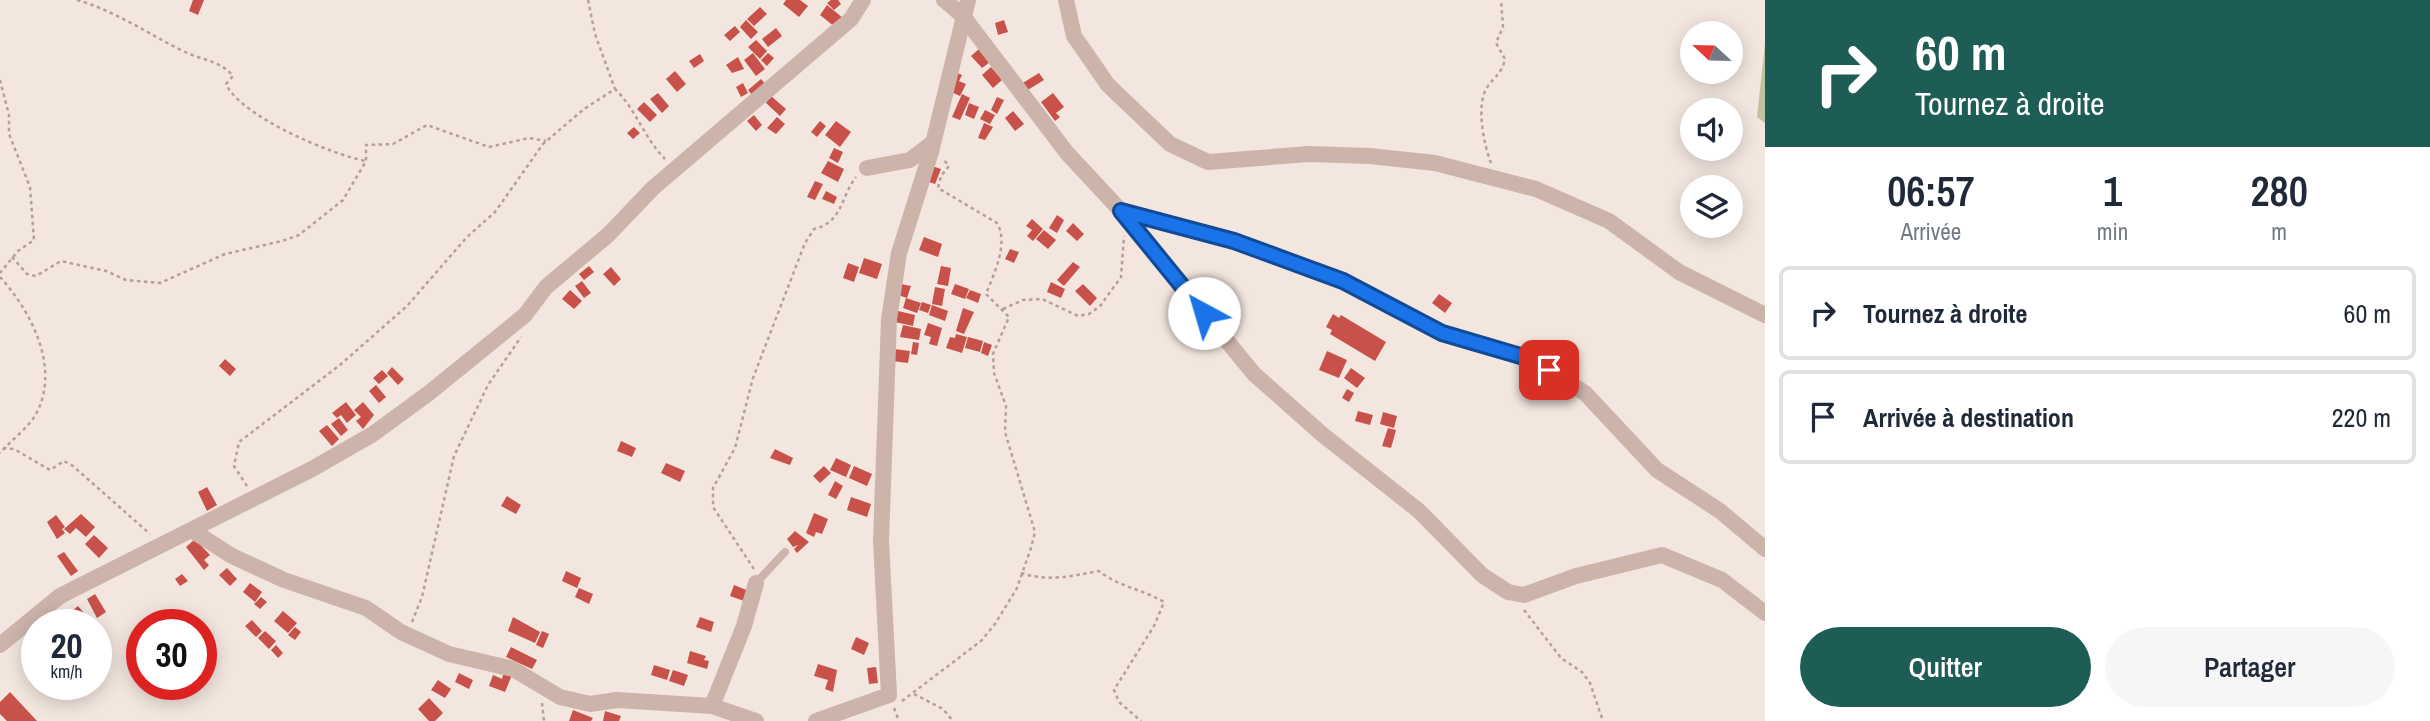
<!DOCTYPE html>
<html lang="fr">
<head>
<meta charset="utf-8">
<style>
	:root { --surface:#fff; --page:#f6f6f7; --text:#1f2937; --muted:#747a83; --line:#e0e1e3; --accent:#1e5d55 }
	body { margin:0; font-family:"Archivo Narrow",sans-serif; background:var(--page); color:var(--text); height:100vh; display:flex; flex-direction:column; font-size:26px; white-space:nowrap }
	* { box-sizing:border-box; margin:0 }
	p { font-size:23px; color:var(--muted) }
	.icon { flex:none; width:38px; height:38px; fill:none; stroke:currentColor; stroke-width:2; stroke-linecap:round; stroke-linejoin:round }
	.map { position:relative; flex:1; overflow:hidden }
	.details { display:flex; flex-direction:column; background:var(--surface); width:665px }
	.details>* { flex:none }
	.top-card { background:#1e5d55; color:#fff; overflow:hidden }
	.needle { width:46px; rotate:292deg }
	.controls { position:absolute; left:1680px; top:21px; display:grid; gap:14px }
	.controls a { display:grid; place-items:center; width:63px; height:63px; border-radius:50%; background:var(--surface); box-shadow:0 4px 18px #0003; font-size:35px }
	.speed { position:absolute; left:21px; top:609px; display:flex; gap:14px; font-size:35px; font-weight:700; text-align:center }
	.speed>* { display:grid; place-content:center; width:91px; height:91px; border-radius:50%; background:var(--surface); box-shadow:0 4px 18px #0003; line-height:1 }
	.speed small { font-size:18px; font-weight:400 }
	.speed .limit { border:10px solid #d22; background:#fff; color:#111 }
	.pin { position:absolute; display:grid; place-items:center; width:60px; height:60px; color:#fff; margin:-30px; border-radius:14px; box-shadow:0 4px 10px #0006 }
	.me { position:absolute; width:77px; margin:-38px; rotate:321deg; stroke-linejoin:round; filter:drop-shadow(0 0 5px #0008) }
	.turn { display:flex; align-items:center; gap:24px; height:147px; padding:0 35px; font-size:32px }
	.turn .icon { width:91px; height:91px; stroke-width:2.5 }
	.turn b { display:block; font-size:49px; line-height:60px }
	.eta { display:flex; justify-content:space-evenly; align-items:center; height:119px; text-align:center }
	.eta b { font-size:42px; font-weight:600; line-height:49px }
	.primary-button { display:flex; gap:14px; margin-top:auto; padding:14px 35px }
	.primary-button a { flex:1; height:80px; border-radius:42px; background:var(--accent); color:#fff; font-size:28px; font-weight:600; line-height:80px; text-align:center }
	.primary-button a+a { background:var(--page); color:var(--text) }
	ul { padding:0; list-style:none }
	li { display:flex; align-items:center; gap:21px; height:94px; margin:0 14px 10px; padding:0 21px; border:4px solid var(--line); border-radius:10px }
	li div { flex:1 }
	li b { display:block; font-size:26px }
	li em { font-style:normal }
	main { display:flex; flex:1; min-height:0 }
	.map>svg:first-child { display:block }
	.green { fill:#bec39f }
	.building { fill:#c85149 }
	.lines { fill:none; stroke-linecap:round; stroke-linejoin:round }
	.path { stroke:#b89e95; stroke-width:2.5; stroke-dasharray:3.5 3.5; stroke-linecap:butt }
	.service { stroke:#ccb4ab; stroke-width:8 }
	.minor { stroke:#ccb4ab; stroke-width:16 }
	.route-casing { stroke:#114b97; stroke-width:18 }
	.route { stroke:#1a73e8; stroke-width:12 }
</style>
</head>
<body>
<main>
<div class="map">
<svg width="1765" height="721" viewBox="0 0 1765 721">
	<rect width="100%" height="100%" fill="#f3e6df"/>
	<path class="green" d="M 1765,44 L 1765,123 L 1757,117 Z"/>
	<path class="building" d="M 193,0 L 204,0 L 198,15 L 189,11 Z
		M 786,0 L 800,0 L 808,6 L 799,17 L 783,4 Z
		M 831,0 L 838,0 L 841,4 L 834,10 L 827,3 Z
		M 827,5 L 843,18 L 835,27 L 820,15 Z
		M 760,7 L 767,14 L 754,26 L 747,19 Z
		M 746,20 L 758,32 L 751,39 L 740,27 Z
		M 1004,20 L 1008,32 L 998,35 L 995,23 Z
		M 735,26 L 740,32 L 730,41 L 724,35 Z
		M 776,28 L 782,36 L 768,47 L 762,39 Z
		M 756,40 L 767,51 L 760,59 L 748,47 Z
		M 979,49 L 990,62 L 982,68 L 971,56 Z
		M 753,53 L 765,69 L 756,76 L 744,60 Z
		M 768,53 L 774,58 L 767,66 L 761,60 Z
		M 700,54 L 704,61 L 694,68 L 689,61 Z
		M 738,57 L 744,69 L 732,73 L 726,65 Z
		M 991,67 L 1002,80 L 993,88 L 982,75 Z
		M 675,71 L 686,84 L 677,92 L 666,79 Z
		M 955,72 L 962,75 L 959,81 L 966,84 L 960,96 L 951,92 Z
		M 1039,73 L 1044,80 L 1026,91 L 1021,84 Z
		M 761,79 L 766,85 L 753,96 L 748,90 Z
		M 743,83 L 748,93 L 741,97 L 736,87 Z
		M 658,93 L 669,106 L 662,113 L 650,99 Z
		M 1053,93 L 1064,107 L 1056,113 L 1060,117 L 1055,121 L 1041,102 Z
		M 962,94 L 970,98 L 960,120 L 952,117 Z
		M 771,96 L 786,109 L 780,116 L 766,103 Z
		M 997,97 L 1004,100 L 997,114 L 991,110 Z
		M 644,102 L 657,115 L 650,122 L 637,109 Z
		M 969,103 L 979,107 L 974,119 L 965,115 Z
		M 985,110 L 995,115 L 990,124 L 980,119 Z
		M 1013,111 L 1024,124 L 1015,131 L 1005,118 Z
		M 754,115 L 762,125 L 756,131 L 747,121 Z
		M 777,117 L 785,124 L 776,134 L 767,128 Z
		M 820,121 L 826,126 L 817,137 L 811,132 Z
		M 836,121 L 851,132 L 840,147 L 825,135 Z
		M 984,123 L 993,127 L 985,140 L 978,138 Z
		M 634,127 L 640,133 L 633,139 L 627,133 Z
		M 834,148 L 843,152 L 838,163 L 829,158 Z
		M 828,161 L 844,169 L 838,182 L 821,173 Z
		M 932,166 L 941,169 L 935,184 L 926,181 Z
		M 815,181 L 823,184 L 815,200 L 807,197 Z
		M 826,191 L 837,197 L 834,204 L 822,199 Z
		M 1057,215 L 1064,220 L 1057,233 L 1049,228 Z
		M 1032,219 L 1043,229 L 1033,241 L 1027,236 L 1032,230 L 1026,226 Z
		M 1073,223 L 1084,234 L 1077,241 L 1066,231 Z
		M 1044,230 L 1056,240 L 1048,249 L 1036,239 Z
		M 924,237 L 942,244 L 938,257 L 919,250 Z
		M 1010,249 L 1019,252 L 1014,263 L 1005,259 Z
		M 864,258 L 882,264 L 877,279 L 859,273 Z
		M 1073,262 L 1080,267 L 1064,286 L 1057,280 Z
		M 848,263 L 859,267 L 854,282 L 843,278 Z
		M 589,266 L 594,272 L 584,280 L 579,274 Z
		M 941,266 L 951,268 L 948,286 L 937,284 Z
		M 611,267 L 621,279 L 614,286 L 603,274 Z
		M 582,281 L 591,293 L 584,298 L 575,286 Z
		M 1051,282 L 1065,289 L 1061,298 L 1047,292 Z
		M 901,284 L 911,286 L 907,298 L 898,295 Z
		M 955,284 L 969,289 L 965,299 L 951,294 Z
		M 1083,284 L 1097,298 L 1090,306 L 1075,291 Z
		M 935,287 L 945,289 L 942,306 L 932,304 Z
		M 570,290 L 582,301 L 574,309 L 562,299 Z
		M 970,290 L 981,294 L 978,303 L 966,298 Z
		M 1439,294 L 1452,303 L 1445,313 L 1432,303 Z
		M 906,298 L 921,303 L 917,313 L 903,308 Z
		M 922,302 L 931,305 L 928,313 L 919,310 Z
		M 932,305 L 948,311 L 945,321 L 929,315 Z
		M 963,308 L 974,312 L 964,334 L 956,331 Z
		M 898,311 L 915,315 L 913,326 L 895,322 Z
		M 1333,314 L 1339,318 L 1341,315 L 1386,342 L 1375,361 L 1330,334 L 1332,330 L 1326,327 Z
		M 928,323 L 942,328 L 937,346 L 929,344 L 931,337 L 924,335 Z
		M 903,325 L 921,329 L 919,340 L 900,337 Z
		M 956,334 L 967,337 L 962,353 L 946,348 L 950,337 L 955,338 Z
		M 968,337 L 983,341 L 980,352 L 965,348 Z
		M 913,342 L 919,343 L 917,355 L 911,354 Z
		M 984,342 L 992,345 L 988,356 L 981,353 Z
		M 894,349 L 910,351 L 908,363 L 892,361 Z
		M 1327,351 L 1347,360 L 1339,378 L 1319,370 Z
		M 225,359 L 236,369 L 230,376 L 219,366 Z
		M 392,367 L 404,379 L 398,385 L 387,373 Z
		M 1351,368 L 1365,378 L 1357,388 L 1344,378 Z
		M 382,370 L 388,376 L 379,384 L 373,378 Z
		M 376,385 L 386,397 L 379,403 L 369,391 Z
		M 1347,389 L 1354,393 L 1349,402 L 1342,398 Z
		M 346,402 L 356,415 L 347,423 L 341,415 L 337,418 L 332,413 Z
		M 363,402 L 374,415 L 363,429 L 356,421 L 361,417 L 354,410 Z
		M 1358,411 L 1373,415 L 1370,425 L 1355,421 Z
		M 1383,412 L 1397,416 L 1394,428 L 1380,424 Z
		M 339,418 L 348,430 L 341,436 L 331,424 Z
		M 327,425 L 339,439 L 332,446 L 319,431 Z
		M 1388,428 L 1396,430 L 1391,448 L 1382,446 Z
		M 621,441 L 636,448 L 632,457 L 617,451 Z
		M 775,449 L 793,458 L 790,465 L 770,458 Z
		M 836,458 L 851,465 L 846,477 L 830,470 Z
		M 666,463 L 685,471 L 680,482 L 661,473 Z
		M 824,466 L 831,473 L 820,483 L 813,476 Z
		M 854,466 L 872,474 L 867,486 L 849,478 Z
		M 835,481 L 843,486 L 836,499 L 828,495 Z
		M 207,487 L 217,505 L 207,511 L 198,492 Z
		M 507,496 L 521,505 L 516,514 L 501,506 Z
		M 851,497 L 871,504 L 867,517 L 847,510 Z
		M 814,513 L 828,519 L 822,534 L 816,532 L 814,537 L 806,533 Z
		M 81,514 L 95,527 L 86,537 L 76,528 L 70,534 L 64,529 Z
		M 56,515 L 65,527 L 62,529 L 65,533 L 57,539 L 47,522 Z
		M 795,531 L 809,542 L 797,553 L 794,549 L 798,545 L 793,547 L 787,539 Z
		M 94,535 L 108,548 L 99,558 L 85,544 Z
		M 195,539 L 210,555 L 204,560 L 209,565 L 204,570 L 186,547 Z
		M 64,552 L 78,571 L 71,576 L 57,556 Z
		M 227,568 L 237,579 L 230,586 L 219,575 Z
		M 566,571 L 581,578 L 577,588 L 562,581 Z
		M 182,574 L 188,581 L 180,586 L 175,579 Z
		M 250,583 L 262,592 L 255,602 L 243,592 Z
		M 734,585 L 749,591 L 744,601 L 730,596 Z
		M 579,588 L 593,594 L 589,604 L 575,597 Z
		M 95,594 L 106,612 L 97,618 L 87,599 Z
		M 261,597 L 267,602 L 260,609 L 254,604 Z
		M 78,606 L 91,621 L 86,625 L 72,611 Z
		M 283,611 L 297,623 L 288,633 L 274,621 Z
		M 513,617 L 540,632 L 535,643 L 508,631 Z
		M 700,617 L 714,622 L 711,632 L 696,627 Z
		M 252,620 L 262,631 L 256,637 L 245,626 Z
		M 295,627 L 301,632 L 295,640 L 288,635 Z
		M 265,631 L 276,641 L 269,649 L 258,638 Z
		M 542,631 L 549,634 L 543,648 L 536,645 Z
		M 856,637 L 869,643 L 864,655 L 851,649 Z
		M 276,645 L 283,653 L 278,658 L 271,650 Z
		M 511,647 L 537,660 L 532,669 L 506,657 Z
		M 690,651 L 706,656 L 704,660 L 709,661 L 707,669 L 687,663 Z
		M 818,664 L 837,670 L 833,692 L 825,689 L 828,680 L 814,676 Z
		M 654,665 L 670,670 L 667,680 L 651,675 Z
		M 876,667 L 878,683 L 869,684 L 867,668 Z
		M 673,670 L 688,675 L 684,686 L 669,681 Z
		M 504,672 L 512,675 L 505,692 L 489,686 L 493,675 L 502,679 Z
		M 459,673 L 473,680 L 469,689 L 455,682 Z
		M 438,680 L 451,689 L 445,698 L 431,690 Z
		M 10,692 L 37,721 L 7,721 L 0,714 L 0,702 Z
		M 429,698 L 443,713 L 435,721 L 429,721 L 418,709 Z
		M 573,710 L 593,718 L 591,721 L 569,721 Z
		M 605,711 L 621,716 L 619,721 L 603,721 Z"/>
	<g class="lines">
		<path class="path" d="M 77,0 C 116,11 148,34 185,52 C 202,60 221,61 233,76 L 226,84 C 240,116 332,155 366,161
			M 588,0 L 595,34 L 615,89
			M 0,80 L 9,115 L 9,134 L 30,187 L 34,240 L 18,251 L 0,273
			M 1491,163 C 1484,145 1475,103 1488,86 C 1496,75 1502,73 1505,59 L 1496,43 L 1503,27 L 1501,0
			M 12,257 L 27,274 L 36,276 L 61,261 L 106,271 L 126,280 L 160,283 L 225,254 L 282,241 L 299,235 L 343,200 L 366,161 L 366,145 L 393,144 L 427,125 L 489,147 L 529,138 L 546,141
			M 0,277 C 31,311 60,367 37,412 C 30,427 11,440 0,453
			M 1003,309 L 1023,300 L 1042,299 L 1078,316 L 1089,314 L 1100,306 L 1121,277 L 1124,236
			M 3,448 L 14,449 L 50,470 L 64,461 L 73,466 L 150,534
			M 247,486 L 234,466 L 239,442 L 340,365 L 407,306 L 467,237 L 495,212 L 543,144 L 584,109 L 615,89 C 636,109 644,138 665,159
			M 754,569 L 713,507 L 713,488 L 735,448 L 753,378 L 805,243 L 814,229 C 843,222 840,198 856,177
			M 1021,573 C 1049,582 1071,576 1099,571 C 1119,587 1142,589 1164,602 L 1154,626 L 1114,690 L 1119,702 L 1141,721
			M 1524,610 L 1561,658 L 1582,672 L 1590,683 L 1603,721
			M 412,622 L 422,597 L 454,456 L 488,385 L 521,337
			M 914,694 L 943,709 L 953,721
			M 902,701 L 981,641 L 995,624 L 1017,588 L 1031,548 L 1035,532 L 1005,432 L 1006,406 L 994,373 L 993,354 L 1009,317 L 986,294 C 994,273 1009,244 997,223 L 938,188 L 941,176 L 949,166 L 943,159
			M 542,703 L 544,721
			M 894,708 L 899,721"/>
		<path class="service" d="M 756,583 L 785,552"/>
		<path class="minor" d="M 944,0 L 963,16 L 1067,153 L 1121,211 L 1254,374 L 1323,435 L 1419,511 L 1482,575 L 1508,592 L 1524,595 L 1576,576 L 1662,555 L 1722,580 L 1765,613
			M 1066,0 L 1074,36 L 1108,85 L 1170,144 L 1208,162 L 1309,154 L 1370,156 L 1435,163 L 1536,189 L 1609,221 L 1679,272 L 1765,315
			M 867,168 L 910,160 L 932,143
			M 1121,211 L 1234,241 L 1343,280 L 1442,333 L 1531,359 L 1585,393 L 1657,470 L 1720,511 L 1765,549
			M 193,531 L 232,556 L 284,580 L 366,608 L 401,632 L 449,654 L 513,669 L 560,697 L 590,704 L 617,700 L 712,706 L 756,721
			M 0,645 L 60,596 L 312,469 L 373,434 L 429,393 L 525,315 L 546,287 L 608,235 L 653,188 L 851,19 L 863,0
			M 712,706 L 744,626 L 756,583
			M 816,721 L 889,695 L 881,541 L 889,319 L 899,253 L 931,152 L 968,0"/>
	</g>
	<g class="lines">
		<g class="route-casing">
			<path id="route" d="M 1204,313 L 1121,211 L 1234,241 L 1343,281 L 1442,333 L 1531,359 L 1549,370"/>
		</g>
		<use href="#route" class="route"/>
	</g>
</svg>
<div class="controls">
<a><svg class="needle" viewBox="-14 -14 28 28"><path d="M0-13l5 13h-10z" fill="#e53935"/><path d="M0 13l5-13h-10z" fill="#747a83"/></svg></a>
<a><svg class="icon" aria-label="sound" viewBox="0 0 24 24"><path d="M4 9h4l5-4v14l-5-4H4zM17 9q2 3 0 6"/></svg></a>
<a><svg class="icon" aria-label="layers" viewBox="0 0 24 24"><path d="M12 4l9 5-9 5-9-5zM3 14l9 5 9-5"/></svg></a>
</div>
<div class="speed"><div>20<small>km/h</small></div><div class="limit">30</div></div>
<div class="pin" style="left:1549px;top:370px;background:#d93025"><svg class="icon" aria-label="arrive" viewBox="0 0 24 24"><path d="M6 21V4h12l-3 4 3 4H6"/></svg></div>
<svg class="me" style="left:1204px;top:313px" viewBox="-20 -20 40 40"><circle r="19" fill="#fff"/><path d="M0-13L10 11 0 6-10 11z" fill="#1a73e8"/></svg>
</div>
<section class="details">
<div class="top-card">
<div class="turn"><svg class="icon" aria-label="right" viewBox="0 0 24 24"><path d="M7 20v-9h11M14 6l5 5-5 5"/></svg><div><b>60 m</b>Tournez à droite</div></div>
</div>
<div class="eta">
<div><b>06:57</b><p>Arrivée</p></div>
<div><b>1</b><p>min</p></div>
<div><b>280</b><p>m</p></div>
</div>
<ul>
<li><svg class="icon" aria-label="right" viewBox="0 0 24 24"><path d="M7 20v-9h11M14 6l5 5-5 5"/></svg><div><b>Tournez à droite</b></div><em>60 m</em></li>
<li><svg class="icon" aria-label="arrive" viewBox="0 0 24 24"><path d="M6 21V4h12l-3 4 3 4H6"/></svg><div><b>Arrivée à destination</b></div><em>220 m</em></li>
</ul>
<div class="primary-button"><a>Quitter</a><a>Partager</a></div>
</section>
</main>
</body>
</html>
